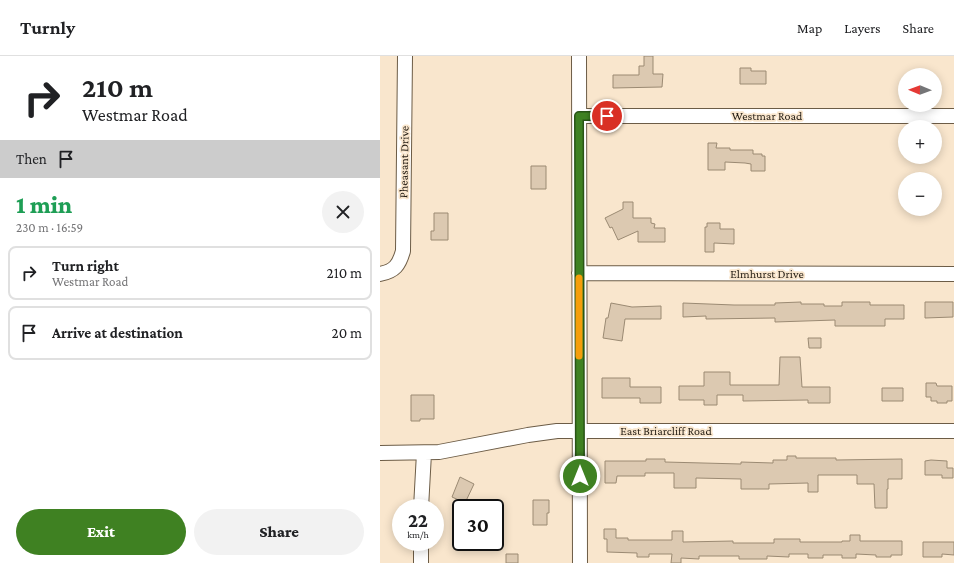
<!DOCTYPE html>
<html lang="en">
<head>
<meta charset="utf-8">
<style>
	:root { --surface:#fff; --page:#f2f2f2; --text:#202124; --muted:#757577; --line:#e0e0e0; --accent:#3f8122 }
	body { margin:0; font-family:"Crimson Pro",serif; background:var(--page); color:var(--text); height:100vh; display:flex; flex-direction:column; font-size:15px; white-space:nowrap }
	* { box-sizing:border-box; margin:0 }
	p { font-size:13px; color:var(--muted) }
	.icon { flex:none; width:22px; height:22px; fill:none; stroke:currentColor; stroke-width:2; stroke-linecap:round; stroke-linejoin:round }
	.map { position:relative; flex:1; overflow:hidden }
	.side { display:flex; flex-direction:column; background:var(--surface); width:380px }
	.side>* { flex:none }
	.banner { background:#fff; color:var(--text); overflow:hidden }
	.needle { width:26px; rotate:271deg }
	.buttons { position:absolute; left:518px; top:12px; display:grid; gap:8px }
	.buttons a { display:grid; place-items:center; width:44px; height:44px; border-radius:50%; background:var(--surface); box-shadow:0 2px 10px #0003; font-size:20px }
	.speed { position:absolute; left:12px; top:443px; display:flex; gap:8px; font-size:20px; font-weight:700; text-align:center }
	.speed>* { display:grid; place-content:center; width:52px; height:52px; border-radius:50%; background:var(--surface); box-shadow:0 2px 10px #0003; line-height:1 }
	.speed small { font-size:10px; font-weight:400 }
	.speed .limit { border:2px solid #111; border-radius:6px; background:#fff; color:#111 }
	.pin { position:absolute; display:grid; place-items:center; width:34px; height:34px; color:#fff; margin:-17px; border:2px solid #fff; border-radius:50%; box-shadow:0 1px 4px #0007 }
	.me { position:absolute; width:44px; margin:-22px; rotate:0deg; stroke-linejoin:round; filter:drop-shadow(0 0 3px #0008) }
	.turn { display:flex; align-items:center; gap:14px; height:84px; padding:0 16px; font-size:18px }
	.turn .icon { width:52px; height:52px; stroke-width:2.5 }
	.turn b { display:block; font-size:28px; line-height:34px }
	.then { display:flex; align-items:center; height:38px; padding:0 16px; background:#0003; gap:8px; font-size:15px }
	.round { display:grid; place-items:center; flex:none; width:42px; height:42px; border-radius:21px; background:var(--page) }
	.headline { display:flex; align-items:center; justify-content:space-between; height:68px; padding:0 16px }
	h1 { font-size:24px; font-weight:800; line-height:30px; color:#1e9e55 }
	.action { display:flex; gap:8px; margin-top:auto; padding:8px 16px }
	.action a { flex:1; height:46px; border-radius:24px; background:var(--accent); color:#fff; font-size:16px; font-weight:800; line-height:46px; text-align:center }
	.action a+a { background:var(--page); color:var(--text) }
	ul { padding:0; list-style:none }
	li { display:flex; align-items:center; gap:12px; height:54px; margin:0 8px 6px; padding:0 8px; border:2px solid var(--line); border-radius:8px }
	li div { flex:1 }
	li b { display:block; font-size:15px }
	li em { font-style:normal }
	header { display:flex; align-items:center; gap:24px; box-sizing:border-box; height:56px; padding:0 20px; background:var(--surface); border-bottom:1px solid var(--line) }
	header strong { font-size:19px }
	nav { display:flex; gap:22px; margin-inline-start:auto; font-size:14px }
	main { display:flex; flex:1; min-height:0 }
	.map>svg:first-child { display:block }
	.building { fill:#dcc9b1; stroke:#9b8a73 }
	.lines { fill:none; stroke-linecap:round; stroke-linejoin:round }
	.minor-casing { stroke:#6c5c46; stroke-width:16 }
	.minor { stroke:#fff; stroke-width:14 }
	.route-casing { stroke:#295416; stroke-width:10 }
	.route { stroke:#3f8122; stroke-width:7 }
	.slow { stroke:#f59e0b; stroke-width:7 }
	.labels { text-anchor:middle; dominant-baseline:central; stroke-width:3.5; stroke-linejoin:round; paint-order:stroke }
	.street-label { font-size:12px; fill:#241d14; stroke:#f9e6cd }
</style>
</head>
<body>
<header>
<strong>Turnly</strong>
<nav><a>Map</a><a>Layers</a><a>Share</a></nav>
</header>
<main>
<section class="side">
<div class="banner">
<div class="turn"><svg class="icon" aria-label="right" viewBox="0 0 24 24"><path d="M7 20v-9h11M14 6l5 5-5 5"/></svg><div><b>210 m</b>Westmar Road</div></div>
<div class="then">Then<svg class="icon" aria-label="arrive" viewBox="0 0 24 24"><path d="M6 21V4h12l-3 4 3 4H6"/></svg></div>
</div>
<div class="headline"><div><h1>1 min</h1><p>230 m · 16:59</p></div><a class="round"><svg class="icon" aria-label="close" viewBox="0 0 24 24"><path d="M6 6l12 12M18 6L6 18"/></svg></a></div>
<ul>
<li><svg class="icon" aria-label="right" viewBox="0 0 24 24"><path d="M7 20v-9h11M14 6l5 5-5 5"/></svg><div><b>Turn right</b><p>Westmar Road</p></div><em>210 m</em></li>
<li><svg class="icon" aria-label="arrive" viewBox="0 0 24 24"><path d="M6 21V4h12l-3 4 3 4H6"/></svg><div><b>Arrive at destination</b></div><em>20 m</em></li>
</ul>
<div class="action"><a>Exit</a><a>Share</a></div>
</section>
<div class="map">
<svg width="574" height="507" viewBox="0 0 574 507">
	<rect width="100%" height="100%" fill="#f9e6cd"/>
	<path class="building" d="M 264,0 L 273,0 L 273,18 L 283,18 L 282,31 L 233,32 L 233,19 L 259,19 L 259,10 L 264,10 Z
		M 360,12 L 371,12 L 371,15 L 386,15 L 386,28 L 360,28 Z
		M 328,87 L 337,87 L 336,92 L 350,92 L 350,94 L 373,94 L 373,98 L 382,98 L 382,100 L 385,100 L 385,115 L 371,115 L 371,108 L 365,107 L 345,106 L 345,114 L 328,114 Z
		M 151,110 L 166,110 L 166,133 L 151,133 Z
		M 243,146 L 253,146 L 253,162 L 271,162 L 271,167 L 275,168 L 274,172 L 285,172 L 285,186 L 258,186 L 258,175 L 238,184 L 232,171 L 230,172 L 225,162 L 243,153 Z
		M 54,157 L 68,157 L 68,184 L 51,184 L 51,175 L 54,175 Z
		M 327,167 L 340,167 L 340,173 L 354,173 L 354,188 L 334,187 L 334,196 L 325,196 L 325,171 L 327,171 Z
		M 421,246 L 421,248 L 444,248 L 444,250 L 462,250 L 462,246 L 490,246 L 490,249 L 524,249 L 524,263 L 505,263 L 505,270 L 455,270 L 455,264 L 395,266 L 395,262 L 326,263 L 326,260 L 303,261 L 303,247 L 354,249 L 395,249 L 395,247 Z
		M 545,246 L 573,246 L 573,261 L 545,262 Z
		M 231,247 L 252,251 L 281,250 L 281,263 L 245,263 L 242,285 L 223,282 L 226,262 L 228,262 Z
		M 428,282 L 441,282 L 441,292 L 429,292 Z
		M 400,301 L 420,301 L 422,331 L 450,331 L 450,347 L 428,347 L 428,344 L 363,345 L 363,339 L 337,339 L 337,349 L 324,349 L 324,344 L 299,344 L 299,330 L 324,330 L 324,316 L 350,316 L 350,329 L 399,329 Z
		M 222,322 L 250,322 L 250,331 L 281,331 L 281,347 L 260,347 L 260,342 L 222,342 Z
		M 546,327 L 556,327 L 557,330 L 572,330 L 572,345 L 567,345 L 567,347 L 557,347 L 557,345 L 551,345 L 551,341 L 546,341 Z
		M 502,332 L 523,332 L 523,345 L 502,345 Z
		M 31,339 L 54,339 L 54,363 L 40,363 L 40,365 L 31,365 Z
		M 407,400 L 416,400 L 416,402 L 456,402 L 456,404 L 522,403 L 522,423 L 508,423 L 508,433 L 507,433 L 507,452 L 495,452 L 494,428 L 477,428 L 477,419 L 438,419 L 438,436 L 428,436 L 428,427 L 389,428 L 389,433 L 361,433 L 361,423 L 316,422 L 316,432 L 294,432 L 294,417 L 265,417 L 265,420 L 237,420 L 236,427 L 225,427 L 225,405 L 266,405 L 266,403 L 285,403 L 285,406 L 361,408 L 361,406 L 393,407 L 393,404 L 407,404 Z
		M 551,404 L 567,405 L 567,412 L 573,412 L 573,422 L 562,422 L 562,419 L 545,419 L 545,405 Z
		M 80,421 L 94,428 L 85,447 L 72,441 Z
		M 153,444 L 169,444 L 169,457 L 167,457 L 167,469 L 153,469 Z
		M 224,473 L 236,473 L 236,482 L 248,482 L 248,484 L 292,484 L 292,475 L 303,475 L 303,486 L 353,485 L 353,487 L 394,487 L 394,483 L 420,483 L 420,486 L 462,486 L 462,485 L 470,485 L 470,479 L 480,479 L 480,485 L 522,485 L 522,499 L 511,499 L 511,501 L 496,501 L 496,499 L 476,498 L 476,502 L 462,502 L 462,499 L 443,499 L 443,502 L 428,502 L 428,498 L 409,498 L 409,501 L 387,500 L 387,503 L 359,503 L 359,500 L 319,500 L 319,503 L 301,502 L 301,507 L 291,507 L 292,498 L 269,498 L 269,501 L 257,501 L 257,497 L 227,496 L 227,483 L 224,483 Z
		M 543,486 L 574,486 L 574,499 L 562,498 L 562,501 L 543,501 Z
		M 126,498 L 138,498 L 138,507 L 126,507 Z"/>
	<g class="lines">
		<g class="minor-casing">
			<path id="minor" d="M 199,0 L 200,507
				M 199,60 L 574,60
				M 199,217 L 574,218
				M 0,218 C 15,215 19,209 23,195 L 25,0
				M 0,397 L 59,396 L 148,379 L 177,375 L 574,375
				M 41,452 L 44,397
				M 41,507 L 41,486"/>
		</g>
		<use href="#minor" class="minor"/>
	</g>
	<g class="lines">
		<g class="route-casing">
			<path id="route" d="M 200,420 L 199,60 L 227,60"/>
		</g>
		<use href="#route" class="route"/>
		<path class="slow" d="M 199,222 L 199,300"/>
	</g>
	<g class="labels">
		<g class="street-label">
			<text x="387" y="60">Westmar Road</text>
			<text transform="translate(24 106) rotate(-89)">Pheasant Drive</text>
			<text x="387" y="218">Elmhurst Drive</text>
			<text x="286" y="375">East Briarcliff Road</text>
		</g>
	</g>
</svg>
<div class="buttons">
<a><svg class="needle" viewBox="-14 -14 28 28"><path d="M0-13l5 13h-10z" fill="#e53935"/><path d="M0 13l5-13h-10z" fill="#757577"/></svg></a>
<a>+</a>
<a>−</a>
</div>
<div class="speed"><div>22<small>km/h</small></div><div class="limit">30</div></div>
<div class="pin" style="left:227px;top:60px;background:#d93025"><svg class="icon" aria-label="arrive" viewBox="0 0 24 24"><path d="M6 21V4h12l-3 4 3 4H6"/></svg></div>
<svg class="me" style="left:200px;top:420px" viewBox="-20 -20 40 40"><circle r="17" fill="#3f8122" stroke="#fff" stroke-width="3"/><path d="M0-11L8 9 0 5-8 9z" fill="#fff"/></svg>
</div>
</main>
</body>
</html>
